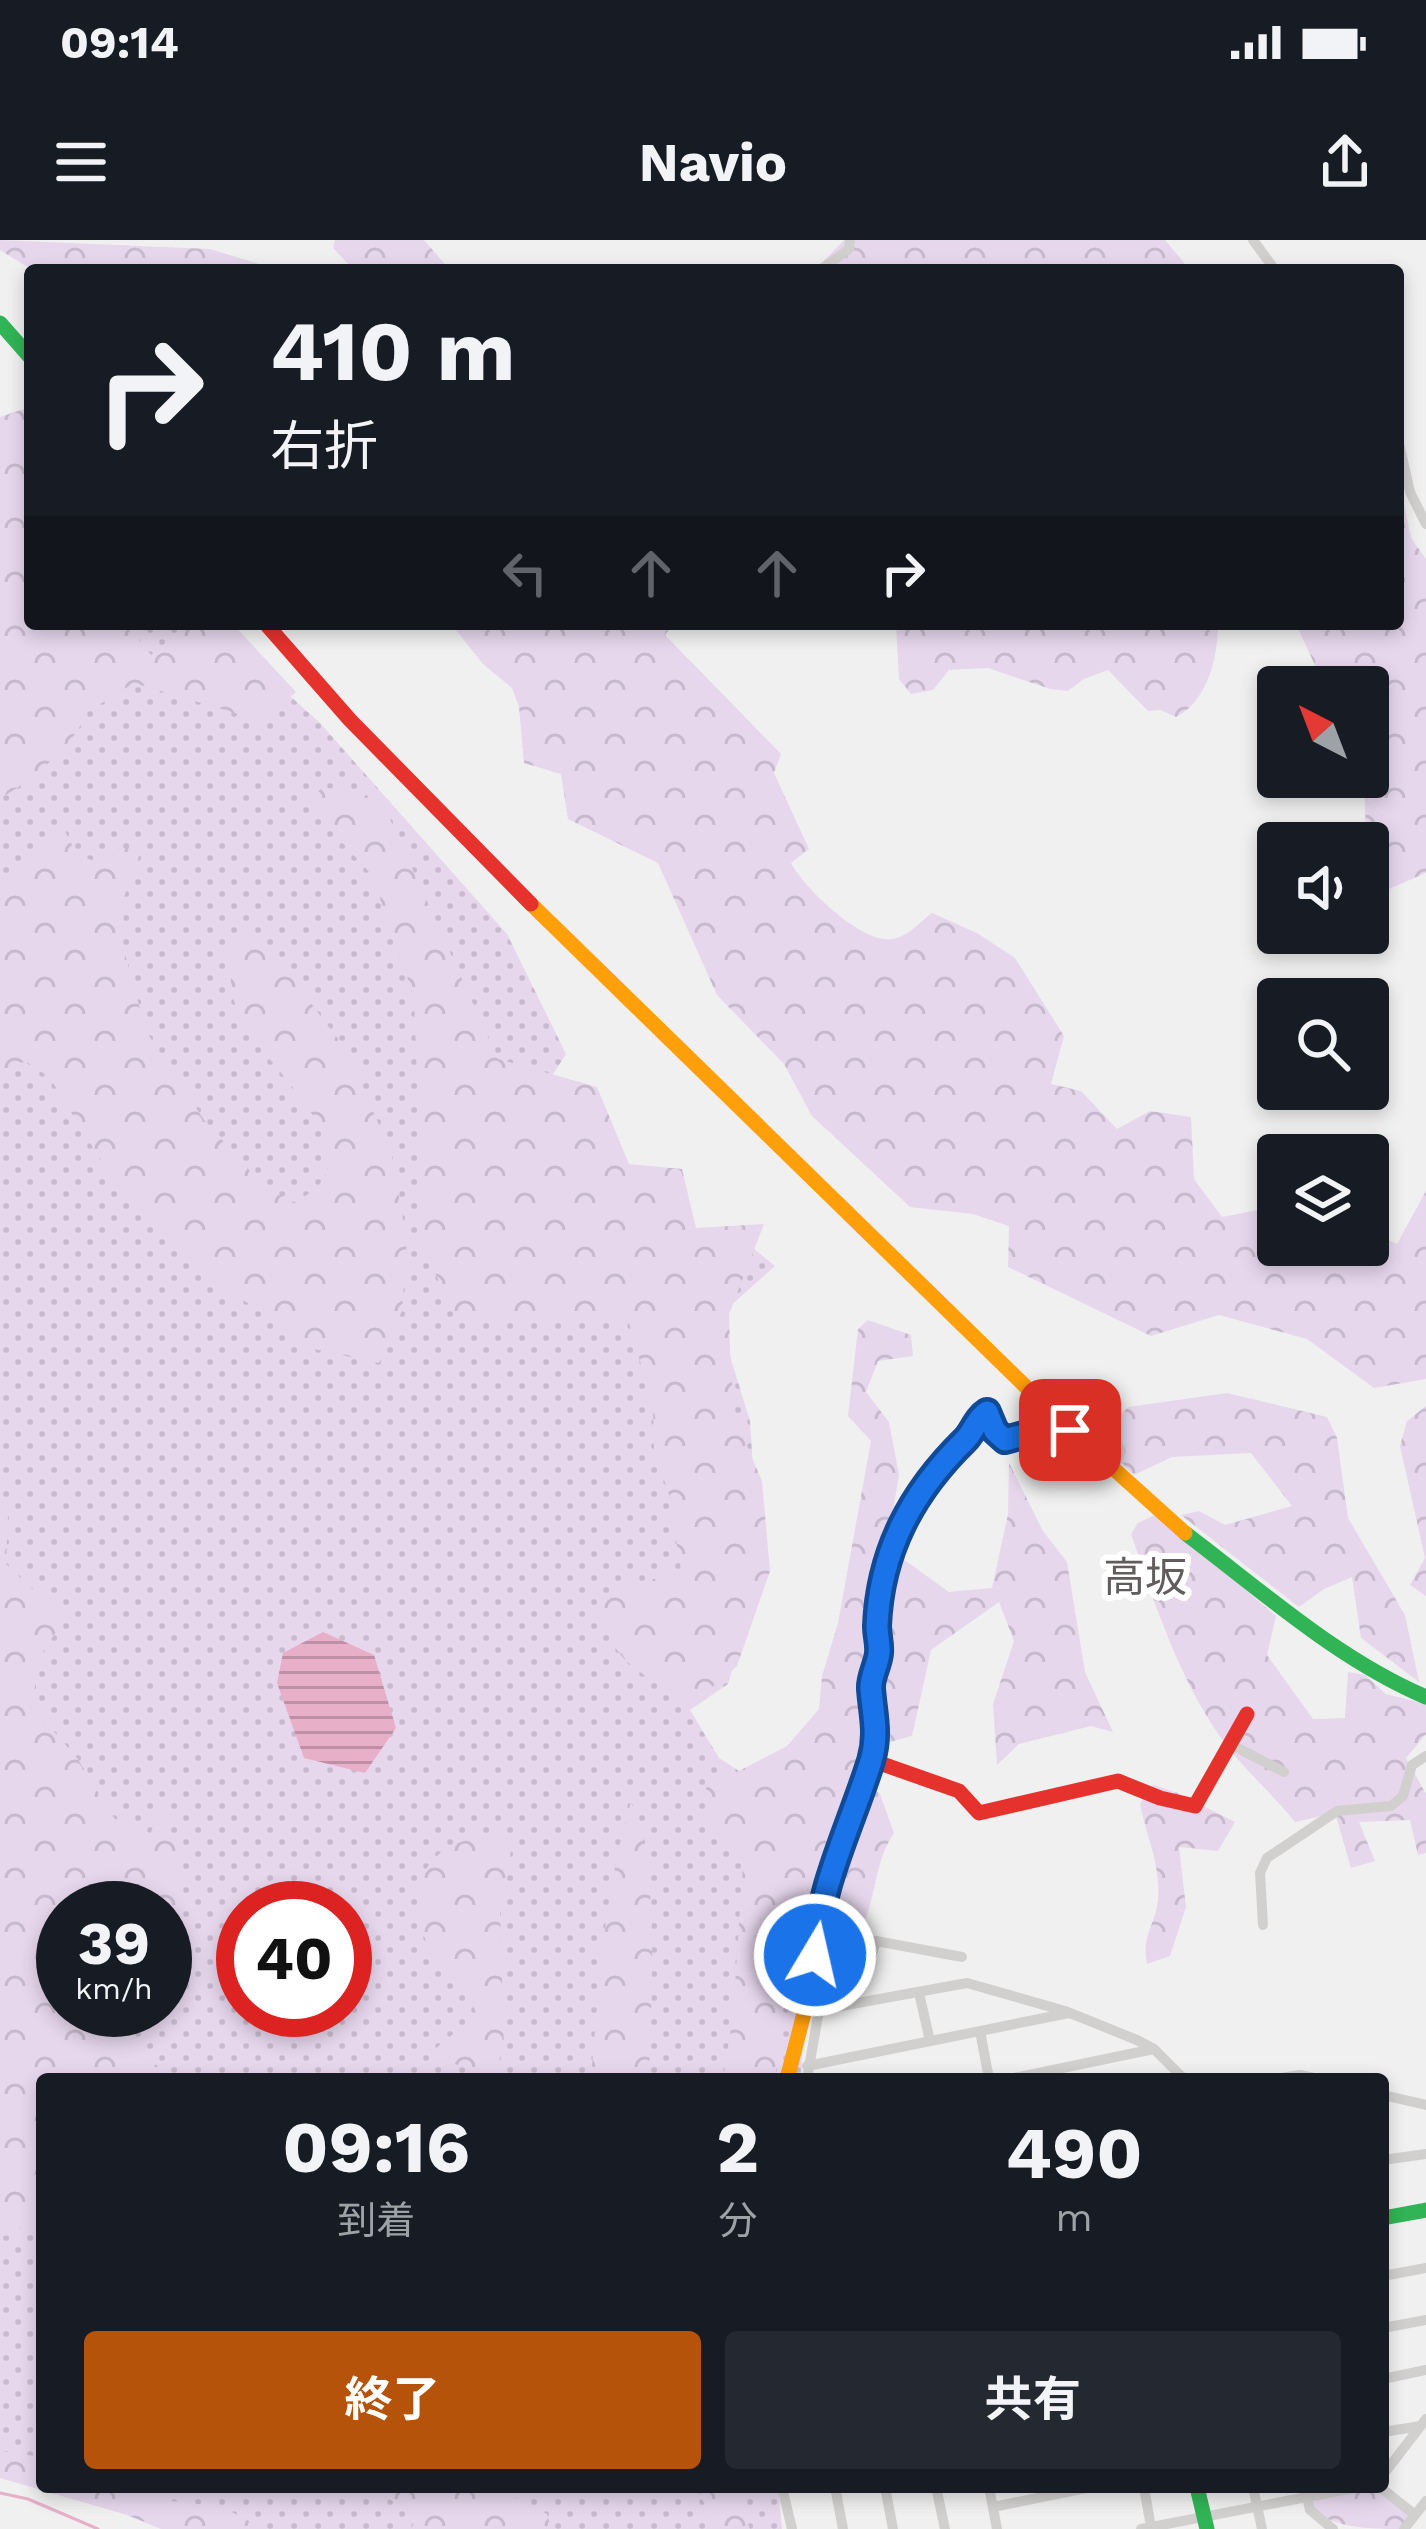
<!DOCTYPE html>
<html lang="ja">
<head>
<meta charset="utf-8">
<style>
	:root { --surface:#171b24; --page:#242831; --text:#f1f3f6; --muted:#9ea1a6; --accent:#b45309 }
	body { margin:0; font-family:"Work Sans","Noto Sans JP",sans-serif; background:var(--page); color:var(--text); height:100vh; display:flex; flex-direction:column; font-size:45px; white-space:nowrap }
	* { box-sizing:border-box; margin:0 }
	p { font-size:39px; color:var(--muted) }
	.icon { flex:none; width:66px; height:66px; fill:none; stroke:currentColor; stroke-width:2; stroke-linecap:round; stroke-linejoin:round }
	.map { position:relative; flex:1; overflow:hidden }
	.panel { position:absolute; left:36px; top:1833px; width:1353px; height:420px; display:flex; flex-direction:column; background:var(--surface); border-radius:12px; box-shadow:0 6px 18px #0003 }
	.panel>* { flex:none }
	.guide { position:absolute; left:24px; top:24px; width:1380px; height:366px; border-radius:12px; box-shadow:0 6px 18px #0003; background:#171b24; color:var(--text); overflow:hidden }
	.needle { width:78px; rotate:318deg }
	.tools { position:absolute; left:1257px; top:426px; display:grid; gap:24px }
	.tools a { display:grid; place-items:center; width:132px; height:132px; border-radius:12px; background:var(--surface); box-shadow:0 6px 18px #0003; font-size:60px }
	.speed { position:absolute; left:36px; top:1641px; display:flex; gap:24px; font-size:60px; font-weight:700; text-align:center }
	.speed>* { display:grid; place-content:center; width:156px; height:156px; border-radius:50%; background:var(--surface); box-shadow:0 6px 18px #0003; line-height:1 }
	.speed small { font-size:30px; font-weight:400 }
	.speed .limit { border:18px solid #d22; background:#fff; color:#111 }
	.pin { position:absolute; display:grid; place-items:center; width:102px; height:102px; color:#fff; margin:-51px; border-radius:24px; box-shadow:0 6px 18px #0006 }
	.me { position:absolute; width:132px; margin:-66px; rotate:9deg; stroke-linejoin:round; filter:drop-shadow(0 0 9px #0008) }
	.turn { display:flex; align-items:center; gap:42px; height:252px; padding:0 48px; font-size:54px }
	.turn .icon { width:156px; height:156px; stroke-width:2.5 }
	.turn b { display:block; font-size:84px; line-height:102px }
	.lanes { display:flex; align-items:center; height:114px; padding:0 48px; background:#0003; justify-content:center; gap:60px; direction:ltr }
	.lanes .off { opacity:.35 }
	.eta { display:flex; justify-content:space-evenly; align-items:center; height:204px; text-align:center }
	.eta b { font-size:72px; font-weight:700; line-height:84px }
	.primary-button { display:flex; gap:24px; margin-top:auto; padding:24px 48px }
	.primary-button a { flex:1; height:138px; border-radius:12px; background:var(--accent); color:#fff; font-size:48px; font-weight:700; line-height:138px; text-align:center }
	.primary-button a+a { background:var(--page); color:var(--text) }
	.status { display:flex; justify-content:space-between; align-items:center; height:84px; padding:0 60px; background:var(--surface); direction:ltr }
	.status svg { height:33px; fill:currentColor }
	header { display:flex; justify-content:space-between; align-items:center; height:156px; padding:0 48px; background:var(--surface); font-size:54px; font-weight:700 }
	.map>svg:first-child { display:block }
	.grass { fill:url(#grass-dots); fill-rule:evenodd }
	.forest { fill:url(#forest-crowns) }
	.water { fill:url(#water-rules) }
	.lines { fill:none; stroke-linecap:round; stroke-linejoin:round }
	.stream { stroke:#e7afc8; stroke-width:3 }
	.street { stroke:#d2cfcf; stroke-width:10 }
	.fast { stroke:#30b455; stroke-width:15 }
	.slow { stroke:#ff9f0a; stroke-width:15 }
	.jam { stroke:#e5322d; stroke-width:15 }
	.route-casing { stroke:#114b97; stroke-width:30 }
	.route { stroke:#1a73e8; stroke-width:21 }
	.labels { text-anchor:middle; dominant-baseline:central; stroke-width:12; stroke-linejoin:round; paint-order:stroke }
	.quarter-label { font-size:42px; fill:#635c5d; stroke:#fff }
</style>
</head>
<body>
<div class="status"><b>09:14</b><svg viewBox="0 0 49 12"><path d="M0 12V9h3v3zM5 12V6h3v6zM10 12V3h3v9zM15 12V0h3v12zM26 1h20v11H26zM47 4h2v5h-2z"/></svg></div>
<header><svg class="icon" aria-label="menu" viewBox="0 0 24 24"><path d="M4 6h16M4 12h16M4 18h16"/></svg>Navio<svg class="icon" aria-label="share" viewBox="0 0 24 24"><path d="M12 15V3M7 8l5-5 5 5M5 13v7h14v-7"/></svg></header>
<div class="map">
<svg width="1426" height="2289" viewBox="0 0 1426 2289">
	<defs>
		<pattern id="grass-dots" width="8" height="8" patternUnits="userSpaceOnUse" patternTransform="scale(3)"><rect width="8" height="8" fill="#e7d7ed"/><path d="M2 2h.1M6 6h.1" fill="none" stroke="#c8bacd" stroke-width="1.8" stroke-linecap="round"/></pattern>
		<pattern id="forest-crowns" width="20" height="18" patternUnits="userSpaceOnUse" patternTransform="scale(3)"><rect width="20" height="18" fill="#e7d7ed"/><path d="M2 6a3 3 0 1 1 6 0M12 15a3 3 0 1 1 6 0" fill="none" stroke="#c8bacd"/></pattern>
		<pattern id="water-rules" width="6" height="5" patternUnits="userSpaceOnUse" patternTransform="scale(3)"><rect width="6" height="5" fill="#e7afc8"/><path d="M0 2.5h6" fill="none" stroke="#be90a5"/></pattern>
	</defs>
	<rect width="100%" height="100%" fill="#f0f0f0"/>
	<path class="grass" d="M 0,221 L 30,253 L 30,384 L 121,392 L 150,384 L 220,384 L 236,407 L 320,483 L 507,694 L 566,814 L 542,852 L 658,996 L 726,986 L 775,1026 L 718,1077 L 750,1181 L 760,1335 L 728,1444 L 690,1470 L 719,1518 L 832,1591 L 805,1747 L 801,1839 L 42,1839 L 42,2233 L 0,2222 ZM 63,1668 L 165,1668 L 165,1770 L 63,1770 ZM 243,1668 L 345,1668 L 345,1770 L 243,1770 Z
		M 100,2247 L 778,2247 L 782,2289 L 215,2289 Z"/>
	<path class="forest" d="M 0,0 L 210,9 L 279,30 L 26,26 L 0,10 Z
		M 335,0 L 424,0 L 450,30 L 354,30 L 333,8 Z
		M 844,0 L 1165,0 L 1190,30 L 815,30 Z
		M 30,167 L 30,249 L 25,251 L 30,258 L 30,384 L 127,384 L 151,415 L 188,384 L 233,384 L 296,452 L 262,481 L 134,443 L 86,473 C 77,503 28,544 0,558 L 0,177 Z
		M 1398,236 L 1411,298 L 1426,319 L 1426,633 L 1368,658 L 1364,537 L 1368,537 L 1368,447 L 1325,447 L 1296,384 L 1398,384 Z
		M 451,384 L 673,384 L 665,395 L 781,514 L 774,533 L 809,609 L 791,623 C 804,648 863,705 893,699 C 907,697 920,682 932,673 L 977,693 L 1015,718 L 1064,796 L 1051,844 L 1081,851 L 1117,889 L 1150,871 L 1191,877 L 1194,939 L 1222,977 L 1278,966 L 1278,1005 L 1368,1005 L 1368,991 L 1397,1004 L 1426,951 L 1426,1139 L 1374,1148 L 1307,1099 L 1219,1075 L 1151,1096 L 1008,1027 L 1009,986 L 973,974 L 910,967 L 812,876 L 784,824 L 717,755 L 658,623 L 568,579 L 561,534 L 524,523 L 519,467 L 512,448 L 483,424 Z
		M 896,384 L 1218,384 C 1218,416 1208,461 1176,477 L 1160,470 L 1148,471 L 1108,430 L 1084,439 L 1068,451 L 1050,449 L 988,428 L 949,430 L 933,450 L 911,454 L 899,439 Z
		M 323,547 L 381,559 L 498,819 L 597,847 L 629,924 L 682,929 L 696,988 L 764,984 L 729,1074 L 730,1111 L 734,1176 L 762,1241 L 770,1331 L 737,1426 L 693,1463 C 637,1430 612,1426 596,1358 L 681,1330 L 669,1255 L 654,1208 L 653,1166 L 629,1083 L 456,1078 L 423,1007 L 414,757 L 372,635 L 306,563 Z
		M 64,588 C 72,609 79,617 100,623 L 128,607 L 141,611 L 124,657 L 123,707 L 146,791 L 204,880 L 267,950 L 294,962 C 389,919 261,826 239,775 C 230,755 228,723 233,702 L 242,697 L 259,703 L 287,732 L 348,812 L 392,916 L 407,1003 L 402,1071 L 379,1123 L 314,1109 L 223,1046 L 110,935 L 50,838 L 27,822 L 14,823 L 0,834 L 0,642 Z
		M 868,1080 L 911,1095 L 913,1116 L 878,1121 L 866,1152 L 889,1182 L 899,1235 L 890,1287 L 903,1319 L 949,1352 L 992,1348 L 1008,1274 L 1009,1223 L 1043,1291 L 1067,1322 L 1085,1432 L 1113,1492 L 1091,1486 L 1019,1504 L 997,1525 L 993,1464 L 1014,1401 L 999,1362 L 931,1410 L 912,1496 L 864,1509 L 858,1537 L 880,1554 L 894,1593 C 877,1617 876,1650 866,1678 L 830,1685 L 809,1695 L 779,1731 L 776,1839 L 723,1839 L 733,1775 L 743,1625 L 704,1583 L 706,1548 L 787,1506 L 819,1469 L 822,1436 L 838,1383 L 871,1201 L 848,1176 L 858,1089 Z
		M 1227,1153 L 1327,1177 L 1337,1198 L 1348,1278 L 1405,1375 L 1419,1442 L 1361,1398 L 1352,1337 L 1324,1349 L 1299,1367 L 1181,1275 L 1199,1271 L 1225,1285 L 1292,1266 L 1251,1213 L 1172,1217 L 1134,1235 L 1099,1200 L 1128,1167 Z
		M 1426,1166 L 1426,1356 L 1410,1345 L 1425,1318 L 1400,1206 L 1407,1181 Z
		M 1157,1274 L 1276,1376 L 1267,1415 L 1313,1479 L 1345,1478 L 1348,1432 L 1365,1435 L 1386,1454 L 1426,1464 L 1426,1494 L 1406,1518 L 1426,1554 L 1426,1613 L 1418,1615 L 1410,1580 L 1359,1582 L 1375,1621 L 1351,1628 L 1335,1573 L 1295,1582 C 1272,1553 1242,1528 1221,1498 C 1177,1434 1156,1367 1131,1294 L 1138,1283 Z
		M 0,1275 L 8,1275 L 6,1324 L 64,1379 L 35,1425 L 37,1472 L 77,1518 L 114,1578 L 148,1599 L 163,1565 L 182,1630 L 173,1706 L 165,1714 L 165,1668 L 63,1668 L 63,1781 L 118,1795 L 174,1839 L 42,1839 L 42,1968 L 13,1994 L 0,1997 Z
		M 1153,1545 L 1178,1553 L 1235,1582 L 1218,1611 L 1179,1607 L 1186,1667 L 1170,1716 L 1147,1724 C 1141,1694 1156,1685 1158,1659 C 1161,1626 1146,1595 1140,1564 Z
		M 631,1562 C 662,1630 650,1762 649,1839 L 595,1839 L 592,1825 C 600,1737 605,1647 631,1562 Z
		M 492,1593 L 512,1606 L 500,1668 L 504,1808 L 492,1838 L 429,1814 L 476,1775 C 468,1749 449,1736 434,1714 C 408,1678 410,1623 456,1604 C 467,1599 481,1597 492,1593 Z
		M 0,2211 L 42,2217 L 42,2247 L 123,2247 L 147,2258 L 222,2267 L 264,2289 L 161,2289 L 127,2275 L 0,2238 Z
		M 390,2247 L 492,2247 L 547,2274 L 551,2289 L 411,2289 L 417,2276 L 379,2253 Z
		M 695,2247 L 733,2247 L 750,2289 L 719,2289 Z
		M 1359,2247 L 1380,2247 L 1415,2275 L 1404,2289 C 1370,2289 1317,2289 1307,2257 Z"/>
	<path class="water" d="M 323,1392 L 374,1415 L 396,1488 L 365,1533 L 304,1518 L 277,1443 L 283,1413 Z"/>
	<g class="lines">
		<path class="stream" d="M 0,2253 L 28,2259 L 98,2289"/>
		<path class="street" d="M 1253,0 L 1275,30
			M 820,30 L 849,9 L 850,0
			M 1398,199 L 1410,252 L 1426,284
			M 1070,1190 L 1098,1165 L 1121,1211 L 1114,1229
			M 1232,1505 L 1284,1532
			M 1263,1685 L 1260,1633 L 1267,1618 L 1337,1571 L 1391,1566 L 1403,1556 L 1412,1525 L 1426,1516
			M 816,1712 L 870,1720 L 876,1701 L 962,1717
			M 919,1753 L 930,1801
			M 980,1791 L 989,1839
			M 807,1826 L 1069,1773
			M 807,1839 L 819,1770 L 967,1743 L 1065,1771 L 1137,1800 L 1154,1809 L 1184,1839
			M 1009,1839 L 1154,1809
			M 1275,1839 L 1300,1835 L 1318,1839
			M 1383,1855 L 1426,1865
			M 1383,1920 L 1426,1914
			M 1383,2036 L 1426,2028
			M 1383,2088 L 1426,2080
			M 1383,2139 L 1426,2130
			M 1383,2192 L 1421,2186
			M 1383,2235 L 1426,2179
			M 782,2247 L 792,2289
			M 835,2247 L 843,2289
			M 885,2247 L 893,2289
			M 936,2247 L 945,2289
			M 989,2247 L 997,2289
			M 1144,2247 L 1151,2287
			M 1253,2247 L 1262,2289
			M 1380,2247 L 1415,2275
			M 1307,2257 L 1310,2270 L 1333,2289
			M 993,2267 L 1091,2247
			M 1141,2289 L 1359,2247
			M 1404,2289 L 1426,2261"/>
		<path class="fast" d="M 0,83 L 30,117
			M 1185,1293 C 1262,1351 1337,1419 1426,1457
			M 1383,1978 L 1426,1970
			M 1197,2247 L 1207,2289"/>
		<path class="slow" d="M 531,664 L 1064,1184 L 1185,1293
			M 787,1839 L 809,1754 L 818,1677 L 877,1491 L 870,1446 L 880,1411 L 877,1388 L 886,1315 L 908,1271 L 987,1171 L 995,1191 L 1005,1200 L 1064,1184"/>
		<path class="jam" d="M 266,384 L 350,480 L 531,664
			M 871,1520 L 959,1551 L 979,1573 L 1118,1541 L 1160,1558 L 1195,1566 L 1247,1474"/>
	</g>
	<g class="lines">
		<g class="route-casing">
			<path id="route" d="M 815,1715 C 819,1647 851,1585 871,1521 C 879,1494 873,1475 871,1449 C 870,1437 878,1425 879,1413 C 880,1404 877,1395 877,1386 C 880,1311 912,1252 965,1200 C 974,1191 976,1179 987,1172 L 995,1191 L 1005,1200 L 1064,1184 L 1070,1190"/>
		</g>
		<use href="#route" class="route"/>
	</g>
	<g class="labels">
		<g class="quarter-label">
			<text x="1145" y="1337">高坂</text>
		</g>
	</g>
</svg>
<div class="tools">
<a><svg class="needle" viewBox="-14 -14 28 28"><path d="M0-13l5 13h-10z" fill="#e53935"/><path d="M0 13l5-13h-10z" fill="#9ea1a6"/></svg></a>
<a><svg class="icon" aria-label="sound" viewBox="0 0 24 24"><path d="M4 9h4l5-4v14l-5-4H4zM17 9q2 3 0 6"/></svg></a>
<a><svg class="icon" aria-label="search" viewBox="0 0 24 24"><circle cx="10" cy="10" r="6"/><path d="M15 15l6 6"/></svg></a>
<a><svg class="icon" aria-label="layers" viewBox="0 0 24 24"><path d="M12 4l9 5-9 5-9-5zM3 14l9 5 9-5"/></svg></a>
</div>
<div class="speed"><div>39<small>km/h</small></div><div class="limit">40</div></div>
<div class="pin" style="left:1070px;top:1190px;background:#d93025"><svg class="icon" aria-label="arrive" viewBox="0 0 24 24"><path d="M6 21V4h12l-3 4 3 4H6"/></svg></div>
<svg class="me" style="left:815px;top:1715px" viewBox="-20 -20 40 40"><circle r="17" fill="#1a73e8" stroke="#fff" stroke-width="3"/><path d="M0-11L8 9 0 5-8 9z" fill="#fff"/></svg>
<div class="guide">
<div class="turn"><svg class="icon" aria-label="right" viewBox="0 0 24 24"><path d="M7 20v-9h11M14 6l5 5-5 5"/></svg><div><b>410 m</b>右折</div></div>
<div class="lanes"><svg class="icon off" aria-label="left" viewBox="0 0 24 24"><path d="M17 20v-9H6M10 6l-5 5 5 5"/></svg><svg class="icon off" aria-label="ahead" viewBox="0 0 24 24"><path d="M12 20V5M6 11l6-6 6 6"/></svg><svg class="icon off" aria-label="ahead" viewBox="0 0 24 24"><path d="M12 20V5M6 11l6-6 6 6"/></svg><svg class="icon" aria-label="right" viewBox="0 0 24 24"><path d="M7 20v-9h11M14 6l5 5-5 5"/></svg></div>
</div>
<section class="panel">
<div class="eta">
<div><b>09:16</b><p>到着</p></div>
<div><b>2</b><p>分</p></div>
<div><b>490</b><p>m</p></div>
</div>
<div class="primary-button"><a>終了</a><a>共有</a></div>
</section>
</div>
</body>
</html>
